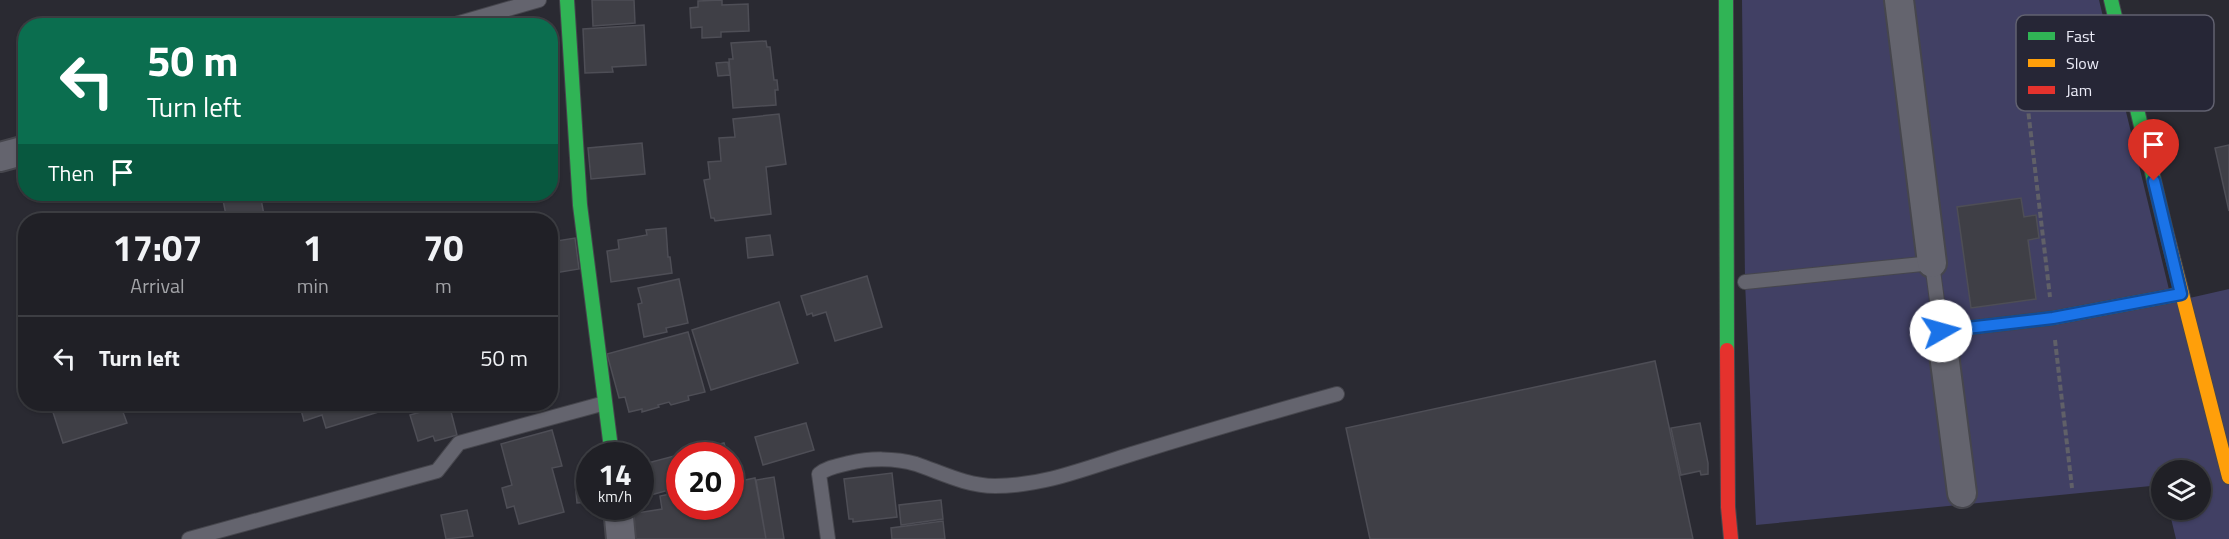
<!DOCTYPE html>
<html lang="en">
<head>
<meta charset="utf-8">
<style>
	:root { --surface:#202026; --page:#2d2d32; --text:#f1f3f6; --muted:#a2a3a7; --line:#3d3e43 }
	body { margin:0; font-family:"Titillium Web",sans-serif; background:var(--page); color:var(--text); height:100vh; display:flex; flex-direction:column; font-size:22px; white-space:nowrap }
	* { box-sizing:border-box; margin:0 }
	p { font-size:20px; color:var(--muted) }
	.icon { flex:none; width:33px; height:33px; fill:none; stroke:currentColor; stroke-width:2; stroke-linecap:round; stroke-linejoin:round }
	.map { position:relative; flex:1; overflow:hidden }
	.drawer { position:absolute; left:18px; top:213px; width:540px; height:198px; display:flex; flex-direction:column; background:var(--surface); border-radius:24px; box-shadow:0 2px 4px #0004,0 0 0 2px var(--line) }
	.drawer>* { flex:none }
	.top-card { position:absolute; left:18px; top:18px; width:540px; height:183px; border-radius:24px; box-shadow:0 2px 4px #0004,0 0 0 2px var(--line); background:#0b6e4f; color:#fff; overflow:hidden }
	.tools { position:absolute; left:2151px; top:460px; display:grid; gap:12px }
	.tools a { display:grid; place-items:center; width:60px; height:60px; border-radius:50%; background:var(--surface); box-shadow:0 2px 4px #0004,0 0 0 2px var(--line); font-size:30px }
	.speed { position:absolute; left:576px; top:442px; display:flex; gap:12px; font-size:30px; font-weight:700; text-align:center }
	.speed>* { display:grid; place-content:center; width:78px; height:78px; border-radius:50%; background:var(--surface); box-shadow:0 2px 4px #0004,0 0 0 2px var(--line); line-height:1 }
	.speed small { font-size:15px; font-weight:400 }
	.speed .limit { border:9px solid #d22; background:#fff; color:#111 }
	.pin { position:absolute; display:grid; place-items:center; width:51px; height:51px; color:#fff; margin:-62px -26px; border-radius:50% 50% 50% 0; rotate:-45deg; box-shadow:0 0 6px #0007 }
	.pin .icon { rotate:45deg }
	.me { position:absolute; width:66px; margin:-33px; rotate:83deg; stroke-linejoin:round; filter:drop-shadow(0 0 4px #0008) }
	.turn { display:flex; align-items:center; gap:21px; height:126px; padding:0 30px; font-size:27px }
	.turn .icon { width:78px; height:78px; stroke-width:2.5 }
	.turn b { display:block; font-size:42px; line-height:51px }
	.then { display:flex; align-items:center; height:57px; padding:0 30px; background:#0003; gap:12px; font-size:22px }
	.eta { display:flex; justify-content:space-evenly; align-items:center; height:102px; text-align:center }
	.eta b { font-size:36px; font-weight:700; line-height:42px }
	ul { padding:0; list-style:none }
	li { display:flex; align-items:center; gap:18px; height:84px; padding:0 30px; border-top:2px solid var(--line) }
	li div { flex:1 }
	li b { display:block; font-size:22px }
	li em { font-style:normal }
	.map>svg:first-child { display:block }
	.green { fill:#414064 }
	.building { fill:#3f3f46; stroke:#4e4e56; stroke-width:1.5 }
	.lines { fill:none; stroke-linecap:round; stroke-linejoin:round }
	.lane-casing { stroke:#46464d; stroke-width:16 }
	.street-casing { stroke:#46464d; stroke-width:32 }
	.fast-casing { stroke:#46464d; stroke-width:16 }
	.slow-casing { stroke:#46464d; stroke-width:16 }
	.jam-casing { stroke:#46464d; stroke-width:16 }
	.path { stroke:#606068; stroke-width:4; stroke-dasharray:6 3; stroke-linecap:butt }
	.lane { stroke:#64646e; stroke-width:14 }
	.street { stroke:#64646e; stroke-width:28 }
	.fast { stroke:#30b455; stroke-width:14 }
	.slow { stroke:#ff9f0a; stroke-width:14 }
	.jam { stroke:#e5322d; stroke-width:14 }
	.route-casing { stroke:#114b97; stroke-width:15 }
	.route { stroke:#1a73e8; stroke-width:10 }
	.key { fill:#262636; stroke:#616170; stroke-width:1.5 }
	.key-label { font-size:16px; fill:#ebebf7 }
</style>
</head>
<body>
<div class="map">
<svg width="2229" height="539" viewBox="0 0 2229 539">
	<rect width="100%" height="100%" fill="#2a2a32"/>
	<path class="green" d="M 1742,0 L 2099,0 L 2172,302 L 2229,289 L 2229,539 L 2176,539 L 2169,510 L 2200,510 L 2200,471 L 2162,471 L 2161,485 L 1756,525 L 1745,282 Z"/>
	<path class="building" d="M 592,0 L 634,0 L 635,23 L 593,26 Z
		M 722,0 L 722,5 L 748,4 L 749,31 L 721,32 L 721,37 L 702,38 L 702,27 L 691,28 L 690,8 L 698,7 L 698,1 Z
		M 644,25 L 646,65 L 612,67 L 613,72 L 585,73 L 583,29 Z
		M 766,41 L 767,47 L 770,47 L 774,80 L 777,80 L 778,90 L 775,90 L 776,105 L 733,108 L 729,59 L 733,59 L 731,43 Z
		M 728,62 L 730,75 L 718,76 L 716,63 Z
		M 779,114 L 786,164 L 766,167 L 771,214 L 715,221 L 714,218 L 711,218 L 704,180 L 710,179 L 708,162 L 721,161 L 719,138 L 735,137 L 733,119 Z
		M 642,143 L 645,174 L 591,179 L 588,148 Z
		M 2229,145 L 2229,211 L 2215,148 Z
		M 260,194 L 265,220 L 227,220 L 223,200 Z
		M 2021,198 L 2024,217 L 2036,215 L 2039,238 L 2028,240 L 2036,299 L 1971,308 L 1957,207 Z
		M 184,215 L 186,220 L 166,220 Z
		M 666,228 L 668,257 L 670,257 L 672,273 L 611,282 L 607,251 L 619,249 L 618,240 L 647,235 L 646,230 Z
		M 770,235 L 773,255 L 748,258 L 746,238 Z
		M 575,238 L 579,269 L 555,273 L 550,242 Z
		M 867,276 L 882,327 L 835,341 L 826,312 L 813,316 L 812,313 L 807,315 L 801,296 Z
		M 679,279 L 688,323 L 666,328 L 667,332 L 644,337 L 638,304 L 642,303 L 638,288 Z
		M 779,302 L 798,363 L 711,390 L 692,330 Z
		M 688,332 L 705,392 L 688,396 L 689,400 L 671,405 L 669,402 L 658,405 L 659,407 L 642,412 L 642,409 L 629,412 L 625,397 L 619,398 L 607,354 Z
		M 550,340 L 555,357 L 550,358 Z
		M 1655,361 L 1693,539 L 1370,539 L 1346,428 Z
		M 59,404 L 120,404 L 127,423 L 63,443 L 51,406 Z
		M 308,404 L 397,404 L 398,406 L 326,428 L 322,415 L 304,421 L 300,406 Z
		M 449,404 L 457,435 L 435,441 L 433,436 L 418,441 L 410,415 Z
		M 806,423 L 814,450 L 763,465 L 755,437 Z
		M 1700,423 L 1708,463 L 1708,474 L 1701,475 L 1700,471 L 1681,475 L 1671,428 Z
		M 552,430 L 562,466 L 552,468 L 564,512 L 519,524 L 514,506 L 507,508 L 502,488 L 512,485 L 501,444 Z
		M 724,443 L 728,456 L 680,456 L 680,487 L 640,498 L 640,465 Z
		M 892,473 L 897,517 L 853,522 L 853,519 L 849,519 L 844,479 Z
		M 774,477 L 784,539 L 766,539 L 756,480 Z
		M 755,478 L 766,539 L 634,539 L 630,514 L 662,509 L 660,496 L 680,492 L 680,507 L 730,507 L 730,483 Z
		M 590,480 L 590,502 L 577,503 L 575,481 Z
		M 941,500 L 943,519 L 901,525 L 899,505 Z
		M 467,510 L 473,536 L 446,539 L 441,515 Z
		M 943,521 L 945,539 L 892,539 L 891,528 Z"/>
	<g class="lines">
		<g class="lane-casing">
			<path id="lane" d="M 449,26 L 539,0
				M 1745,282 L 1932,263 L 1941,331 L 2053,318 L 2181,294
				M 189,539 L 437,471 L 459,443 L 605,403
				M 828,539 L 819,474 C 828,467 838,466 849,463 C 870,458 895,458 916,464 C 942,473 967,486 995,486 C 1043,486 1087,468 1132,454 C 1200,433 1268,413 1337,394"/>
		</g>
		<g class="street-casing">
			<path id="street" d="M 1899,0 L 1932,263
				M 0,157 L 26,150
				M 1941,331 L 1962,493
				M 618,507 L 621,539"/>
		</g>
		<g class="fast-casing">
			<path id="fast" d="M 567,0 L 580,205 L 612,456
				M 1726,0 L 1727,350
				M 2111,0 L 2166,231"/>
		</g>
		<g class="slow-casing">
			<path id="slow" d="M 2166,231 L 2229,477"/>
		</g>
		<g class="jam-casing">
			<path id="jam" d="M 1727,350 L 1728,507 L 1731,539"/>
		</g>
		<path class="path" d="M 2018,24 L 2050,297
			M 2055,340 L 2072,488"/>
		<use href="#lane" class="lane"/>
		<use href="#street" class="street"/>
		<use href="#fast" class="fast"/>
		<use href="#slow" class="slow"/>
		<use href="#jam" class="jam"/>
	</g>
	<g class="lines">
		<g class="route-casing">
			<path id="route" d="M 1941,331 L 2053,318 L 2181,294 L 2154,181"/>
		</g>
		<use href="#route" class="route"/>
	</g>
	<rect x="2016" y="15" width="198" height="96" rx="9" class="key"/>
	<rect x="2028" y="32" width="27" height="8" fill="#30b455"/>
	<rect x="2028" y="59" width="27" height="8" fill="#ff9f0a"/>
	<rect x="2028" y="86" width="27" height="8" fill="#e5322d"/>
	<g class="key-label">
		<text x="2066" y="42">Fast</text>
		<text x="2066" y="69">Slow</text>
		<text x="2066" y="96">Jam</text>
	</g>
</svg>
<div class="tools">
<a><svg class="icon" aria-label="layers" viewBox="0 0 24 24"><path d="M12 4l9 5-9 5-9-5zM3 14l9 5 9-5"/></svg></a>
</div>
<div class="speed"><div>14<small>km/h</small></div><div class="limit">20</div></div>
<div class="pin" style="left:2154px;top:181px;background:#d93025"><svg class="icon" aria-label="arrive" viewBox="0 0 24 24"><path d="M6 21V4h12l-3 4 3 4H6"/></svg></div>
<svg class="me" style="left:1941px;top:331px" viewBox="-20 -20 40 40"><circle r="19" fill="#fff"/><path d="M0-13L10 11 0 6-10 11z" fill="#1a73e8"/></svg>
<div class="top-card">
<div class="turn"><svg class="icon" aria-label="left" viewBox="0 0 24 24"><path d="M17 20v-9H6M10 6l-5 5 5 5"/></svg><div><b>50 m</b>Turn left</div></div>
<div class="then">Then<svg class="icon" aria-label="arrive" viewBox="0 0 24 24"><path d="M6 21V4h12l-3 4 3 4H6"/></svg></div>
</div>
<section class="drawer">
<div class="eta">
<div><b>17:07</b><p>Arrival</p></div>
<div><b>1</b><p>min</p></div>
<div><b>70</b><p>m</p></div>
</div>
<ul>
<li><svg class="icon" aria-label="left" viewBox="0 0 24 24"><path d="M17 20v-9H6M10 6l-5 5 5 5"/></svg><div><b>Turn left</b></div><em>50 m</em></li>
</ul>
</section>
</div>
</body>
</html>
